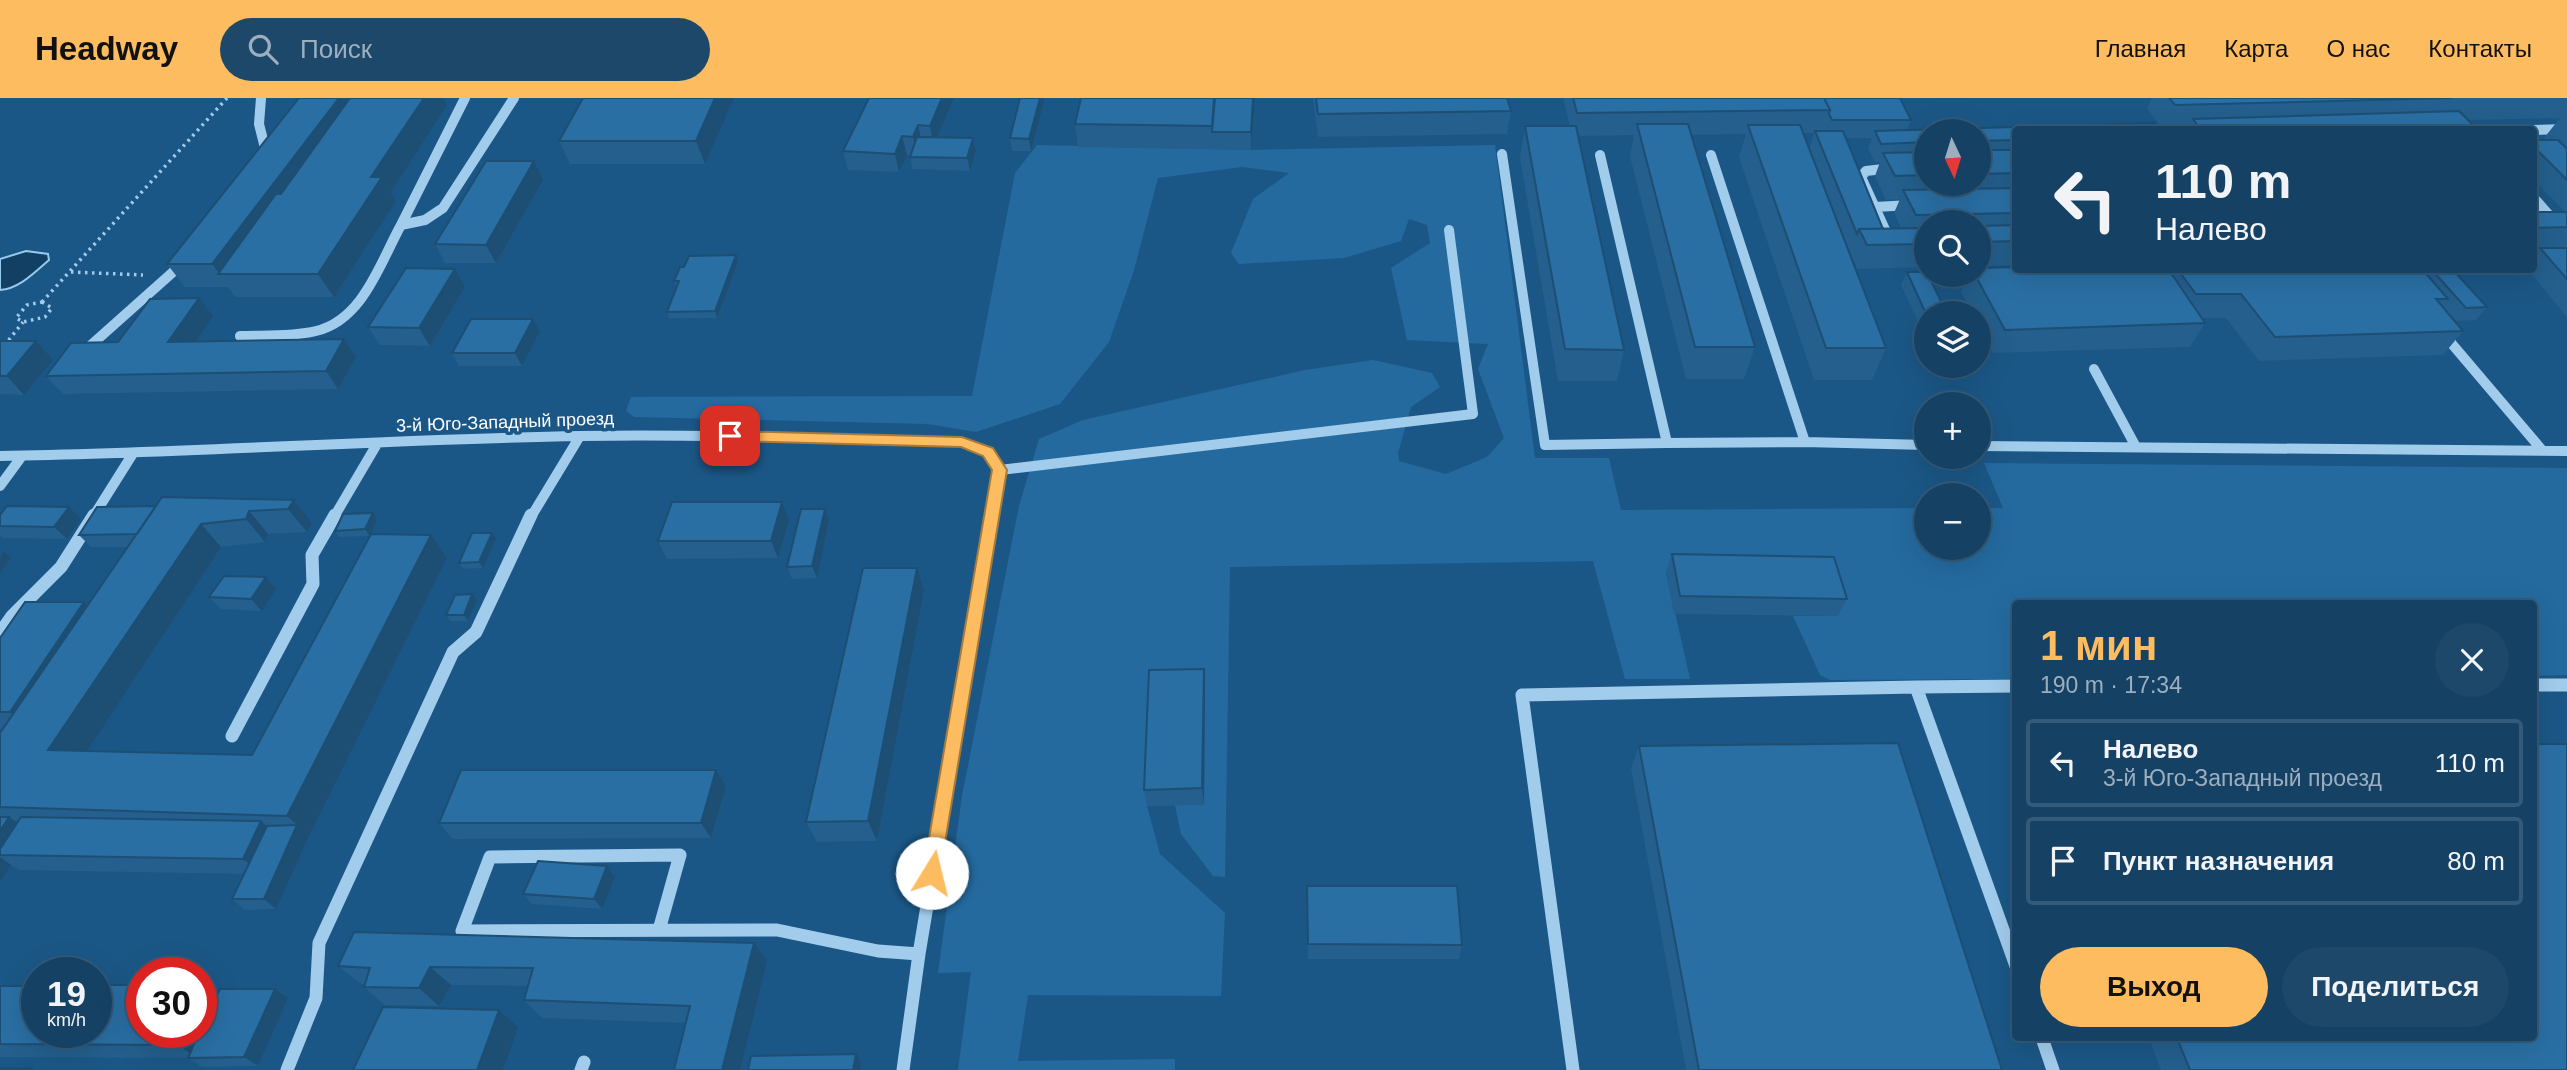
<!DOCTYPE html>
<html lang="ru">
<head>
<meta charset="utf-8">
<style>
	:root { --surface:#144164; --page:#1d486a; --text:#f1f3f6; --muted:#9dafbf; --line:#335a78; --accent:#fdbc5f }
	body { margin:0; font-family:Arial,sans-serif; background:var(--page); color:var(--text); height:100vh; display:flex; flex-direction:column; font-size:26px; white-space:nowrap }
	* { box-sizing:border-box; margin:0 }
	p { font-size:23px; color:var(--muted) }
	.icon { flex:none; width:38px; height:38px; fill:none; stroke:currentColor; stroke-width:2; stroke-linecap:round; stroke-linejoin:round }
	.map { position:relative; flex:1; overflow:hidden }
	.sheet { position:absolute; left:2012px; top:502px; width:525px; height:441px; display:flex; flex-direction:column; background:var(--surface); border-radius:7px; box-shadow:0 7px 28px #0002,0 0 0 2px var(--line) }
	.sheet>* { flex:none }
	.banner { position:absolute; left:2012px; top:28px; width:525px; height:147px; border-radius:7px; box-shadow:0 7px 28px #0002,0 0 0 2px var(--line); background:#144164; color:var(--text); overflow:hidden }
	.needle { width:46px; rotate:176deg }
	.buttons { position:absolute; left:1914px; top:21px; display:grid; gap:14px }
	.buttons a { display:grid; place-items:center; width:77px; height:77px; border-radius:50%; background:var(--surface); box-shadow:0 7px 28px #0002,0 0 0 2px var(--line); font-size:35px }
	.speed { position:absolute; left:21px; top:859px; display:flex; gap:14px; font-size:35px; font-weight:700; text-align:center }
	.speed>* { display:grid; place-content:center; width:91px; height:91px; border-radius:50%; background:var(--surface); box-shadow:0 7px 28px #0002,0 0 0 2px var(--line); line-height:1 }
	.speed small { font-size:18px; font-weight:400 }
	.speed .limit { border:10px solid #d22; background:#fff; color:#111 }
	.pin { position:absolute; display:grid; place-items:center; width:60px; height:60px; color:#fff; margin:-30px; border-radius:14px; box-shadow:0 4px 10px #0006 }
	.me { position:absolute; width:77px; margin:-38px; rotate:9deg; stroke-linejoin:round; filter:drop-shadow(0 0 5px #0008) }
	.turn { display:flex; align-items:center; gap:24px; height:147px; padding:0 28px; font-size:32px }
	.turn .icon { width:91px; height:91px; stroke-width:2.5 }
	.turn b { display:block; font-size:49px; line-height:60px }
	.round { display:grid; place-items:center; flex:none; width:74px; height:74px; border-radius:37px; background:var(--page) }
	.head { display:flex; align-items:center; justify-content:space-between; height:119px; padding:0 28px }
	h1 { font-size:42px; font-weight:700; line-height:52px; color:var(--accent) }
	.action { display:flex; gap:14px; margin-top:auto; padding:14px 28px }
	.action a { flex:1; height:80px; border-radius:42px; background:var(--accent); color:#111; font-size:28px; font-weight:700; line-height:80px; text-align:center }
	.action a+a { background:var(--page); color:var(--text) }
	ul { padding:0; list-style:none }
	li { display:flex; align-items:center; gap:21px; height:88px; margin:0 14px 10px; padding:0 14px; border:4px solid var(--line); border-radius:7px }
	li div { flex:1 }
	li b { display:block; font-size:26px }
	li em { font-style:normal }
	header { display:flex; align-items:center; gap:42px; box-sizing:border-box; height:98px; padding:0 35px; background:var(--accent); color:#111 }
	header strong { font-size:33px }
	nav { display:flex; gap:38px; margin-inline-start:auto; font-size:24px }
	.search { width:490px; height:63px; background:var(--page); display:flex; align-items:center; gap:18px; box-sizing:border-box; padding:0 24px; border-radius:38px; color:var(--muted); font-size:26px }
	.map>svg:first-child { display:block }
	.green { fill:#246a9f }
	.water { fill:#123f64; stroke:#95c9ee; stroke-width:2 }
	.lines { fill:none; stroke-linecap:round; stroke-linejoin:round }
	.path { stroke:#a2ccec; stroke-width:3.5; stroke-dasharray:2.5 4.5; stroke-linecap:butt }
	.minor-far1 { stroke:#a2ccec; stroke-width:10 }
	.minor { stroke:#a2ccec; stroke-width:13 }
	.wall { fill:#245f8d; fill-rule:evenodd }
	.shaded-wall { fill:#1d4e73 }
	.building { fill:#2a6fa4; stroke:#1d4e73; stroke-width:2 }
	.route { fill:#fdbc5f; stroke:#a47a3e; stroke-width:2 }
	.labels { text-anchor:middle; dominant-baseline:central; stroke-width:7; stroke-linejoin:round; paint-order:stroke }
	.street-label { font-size:18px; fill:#fff; stroke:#1b5786 }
</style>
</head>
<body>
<header>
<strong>Headway</strong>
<div class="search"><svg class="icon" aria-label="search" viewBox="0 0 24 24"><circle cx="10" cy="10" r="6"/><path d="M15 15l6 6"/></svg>Поиск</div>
<nav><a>Главная</a><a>Карта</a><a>О нас</a><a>Контакты</a></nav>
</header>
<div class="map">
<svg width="2567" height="972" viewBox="0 0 2567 972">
	<rect width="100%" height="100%" fill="#1b5786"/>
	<path class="green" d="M 1037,47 L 1251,52 L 1495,47 L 1535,360 L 1609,360 L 1621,412 L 1927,410 L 1927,450 L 1979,450 L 1979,410 L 2003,410 L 1984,365 L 2567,370 L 2567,577 L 2534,578 L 2534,506 L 2016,506 L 2016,581 L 1830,582 L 1820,577 L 1793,518 L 1838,518 L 1666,475 L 1690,581 L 1625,581 L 1593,463 L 1230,469 L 1225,779 L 1213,778 L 1181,736 L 1175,707 L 1204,706 L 1147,708 L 1160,756 L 1225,815 L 1221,898 L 1028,897 L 1018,963 L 1175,961 L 1175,972 L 958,972 L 971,874 L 938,875 L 962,698 L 1019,408 L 1039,341 L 1083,322 L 1305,272 L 1373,262 L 1432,275 L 1440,289 L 1411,309 L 1398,355 L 1399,363 L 1446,376 L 1487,359 L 1504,340 L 1478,271 L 1488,246 L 1407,242 L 1391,170 L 1430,145 L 1427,127 L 1409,121 L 1401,143 L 1344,160 L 1239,166 L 1231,155 L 1253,101 L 1289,75 L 1242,69 L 1158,80 L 1134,172 L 1109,244 L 1060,306 L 976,334 L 928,326 L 634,319 L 626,313 L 631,299 L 972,298 L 1015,75 Z"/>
	<path class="water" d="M 26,153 L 48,156 L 49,162 C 35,174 19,191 0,192 L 0,161 Z"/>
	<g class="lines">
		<path class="path" d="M 71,174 L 143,177
			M 42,204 L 227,0
			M 42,204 L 52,210 L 45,219 L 23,224 L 16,220 L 27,207 Z
			M 0,253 L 23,224"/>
		<path class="minor-far1" d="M 261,0 L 259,26 L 266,54 L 263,57
			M 2532,32 L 2567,31
			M 1502,56 L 1545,347 L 1667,345
			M 1600,57 L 1667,345 L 1805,344
			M 1711,57 L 1805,344 L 1927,347
			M 1892,70 L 1866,73 L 1861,79 L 1888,138 L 1893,141
			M 2534,100 L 2556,125 L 2548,129 L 2534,130
			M 1875,109 L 1911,107
			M 401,127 L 465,0
			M 2446,233 L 2452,246 L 2542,352
			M 240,238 C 265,237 291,239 316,233 C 363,222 380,165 401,127 L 425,122 L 443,110 L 514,0
			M 90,248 L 173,174 L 183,160
			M 2094,271 L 2136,349
			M 1979,348 L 2567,353
			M 0,358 C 194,355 387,341 581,338 C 708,336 835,341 962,344 L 988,354 L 1000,372
			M 1000,372 L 1473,316 L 1449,132
			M 0,388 L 22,358
			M 93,419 L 132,357
			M 334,419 L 377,346
			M 531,419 L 580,338
			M 992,419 L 1000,372"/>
		<path class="minor" d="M 0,535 L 12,518 L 61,469 L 94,417
			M 2534,587 L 2567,587
			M 2016,588 L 1916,589 L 2016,868
			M 232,638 L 313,486 L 312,457 L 335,417
			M 659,832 L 680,757 L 490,759 L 462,833 L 777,832 L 878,853 L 919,856
			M 2042,940 L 2053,972
			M 287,972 L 316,900 L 319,845 L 453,554 L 476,534 L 531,417
			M 581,972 L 584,964
			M 903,972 L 919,856 L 992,417
			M 1573,972 L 1522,597 L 1916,589"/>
	</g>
	<path class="wall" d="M 299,0 L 444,0 L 447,7 L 391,94 L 396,103 L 334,199 L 235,199 L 228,189 L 185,189 L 167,166 Z
		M 583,0 L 734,0 L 705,66 L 570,66 L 559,43 Z
		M 954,0 L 937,39 L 973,40 L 976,53 L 970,73 L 913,71 L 910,59 L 911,57 L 907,57 L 899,74 L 848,72 L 843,53 Z
		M 1020,0 L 1045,0 L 1031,53 L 1012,53 L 1010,40 Z
		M 1081,0 L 1255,0 L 1251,52 L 1078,49 L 1075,26 Z
		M 1313,0 L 1507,0 L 1511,13 L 1507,36 L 1318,39 Z
		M 1563,0 L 1900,0 L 1911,22 L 1907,32 L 2016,32 L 2016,167 L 1979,168 L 1979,124 L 1927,124 L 1927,169 L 1857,171 L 1817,72 L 1886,250 L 1872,282 L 1814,282 L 1739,59 L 1746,36 L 1691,37 L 1755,249 L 1744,281 L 1686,281 L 1630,58 L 1634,37 L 1578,38 L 1624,252 L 1617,283 L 1558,283 L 1520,60 L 1525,28 L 1570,28 ZM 1927,33 L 1979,33 L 1979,86 L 1927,86 ZM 1803,35 L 1814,35 L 1809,51 ZM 1846,40 L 1872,40 L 1868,51 L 1875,64 L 1880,64 L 1875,78 L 1886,102 L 1900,101 L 1894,115 L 1901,130 L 1883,131 Z
		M 2152,0 L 2567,0 L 2567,219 L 2528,172 L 2534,172 L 2534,157 L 2537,153 L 2534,153 L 2534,114 L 2565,114 L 2534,82 L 2534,42 L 2546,42 L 2544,40 L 2560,20 L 2469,22 L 2474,28 L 2472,32 L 2162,31 L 2147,10 Z
		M 534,63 L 543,82 L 496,165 L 445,165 L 435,146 Z
		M 738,164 L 717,220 L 669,220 L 667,214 L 677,189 L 674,183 Z
		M 455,171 L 465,189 L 430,248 L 380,247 L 368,229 Z
		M 2169,172 L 2453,172 L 2487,209 L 2476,222 L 2456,223 L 2443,208 L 2442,209 L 2463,233 L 2443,257 L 2259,263 L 2226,220 L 2202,220 L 2205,225 L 2190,249 L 1993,255 L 1979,229 L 1979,215 L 1972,215 L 1961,194 L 1969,177 Z
		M 1907,174 L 1927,215 L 1927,242 L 1901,187 Z
		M 213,218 L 196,244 L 344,241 L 356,259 L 338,291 L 63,296 L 46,278 L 118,244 Z
		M 533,221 L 540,233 L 522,268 L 459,268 L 452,255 Z
		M 0,243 L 36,243 L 53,262 L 24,297 L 0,296 Z
		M 294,402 L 312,425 L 307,434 L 268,436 L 265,444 L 221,449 L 87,653 L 252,657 L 447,460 L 309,738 L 276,811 L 245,812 L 232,801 L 244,776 L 19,772 L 11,767 L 0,784 L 0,635 L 3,631 L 0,631 L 0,540 L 84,504 L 88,507 L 128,449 L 91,449 L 79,437 L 156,408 Z
		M 782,404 L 789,422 L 778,460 L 667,461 L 658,443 Z
		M 825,411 L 829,423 L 817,480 L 792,481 L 787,469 Z
		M 0,417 L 81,421 L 67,441 L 4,440 L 0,437 Z
		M 377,422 L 370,438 L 339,439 L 335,433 Z
		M 496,441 L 483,470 L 463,471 L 459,465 Z
		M 1672,456 L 1847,501 L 1838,518 L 1674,516 L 1666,474 Z
		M 917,470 L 924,492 L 877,743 L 817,744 L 806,724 Z
		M 266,479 L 276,491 L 262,513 L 221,511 L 209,499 Z
		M 472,496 L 477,502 L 468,523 L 451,523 L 446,517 Z
		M 1204,571 L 1205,588 L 1204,707 L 1147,708 L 1144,692 Z
		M 1639,648 L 2002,972 L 1686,972 L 1631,670 Z
		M 716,672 L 726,688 L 711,740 L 453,741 L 439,725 Z
		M 607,768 L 615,779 L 602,811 L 532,806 L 523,796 Z
		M 1307,788 L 1462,847 L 1459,861 L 1308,861 Z
		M 767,863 L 686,925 L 542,920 L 524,902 L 528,888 L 451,887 L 439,908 L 385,907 L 364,889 L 365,886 L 361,886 L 338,868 Z
		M 207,887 L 218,895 L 275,891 L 288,900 L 258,968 L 202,969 L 188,960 L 0,959 L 0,888 Z
		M 2149,940 L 2534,940 L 2567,972 L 2161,972 Z"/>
	<path class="shaded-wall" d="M 339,0 L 369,0 L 220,176 L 212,166 Z
		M 424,0 L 444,0 L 447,7 L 391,94 L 396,103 L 334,199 L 318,176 L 371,79 Z
		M 715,0 L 734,0 L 705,66 L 696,43 Z
		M 942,0 L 954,0 L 934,46 L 930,28 Z
		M 1040,0 L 1045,0 L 1031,53 L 1029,41 Z
		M 1253,0 L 1255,0 L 1251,52 L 1251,34 Z
		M 918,27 L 922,45 L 917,57 L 913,39 Z
		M 902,38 L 907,57 L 899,74 L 895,56 Z
		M 973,40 L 976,53 L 970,73 L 967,60 Z
		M 534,63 L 543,82 L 496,165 L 486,147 Z
		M 736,157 L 738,164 L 717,220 L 715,213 Z
		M 455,171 L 465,189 L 430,248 L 419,230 Z
		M 199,200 L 213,218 L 183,263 L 168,244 Z
		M 533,221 L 540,233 L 522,268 L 515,255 Z
		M 344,241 L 356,259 L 338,291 L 326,273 Z
		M 36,243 L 53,262 L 24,297 L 7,278 Z
		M 294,402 L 312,425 L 307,434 L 288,411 Z
		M 782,404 L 789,422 L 778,460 L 771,443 Z
		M 69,409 L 81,421 L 67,441 L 54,429 Z
		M 825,411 L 829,423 L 817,480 L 812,468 Z
		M 249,413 L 268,436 L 265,444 L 246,421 Z
		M 373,415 L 377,422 L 370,438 L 365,431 Z
		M 201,426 L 221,449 L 74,673 L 48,652 Z
		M 492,435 L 496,441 L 483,470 L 479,464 Z
		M 431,437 L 447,460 L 309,738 L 276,811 L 264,801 L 297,727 L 287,718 Z
		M 4,454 L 11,460 L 0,475 L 0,460 Z
		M 917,470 L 924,492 L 877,743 L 868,723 Z
		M 266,479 L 276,491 L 262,513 L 251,501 Z
		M 472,496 L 477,502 L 468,523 L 464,517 Z
		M 84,504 L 102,521 L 31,631 L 10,614 Z
		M 1204,571 L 1205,588 L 1204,707 L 1202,690 Z
		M 716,672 L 726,688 L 711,740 L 701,725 Z
		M 9,719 L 31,734 L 0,757 L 0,733 Z
		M 261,723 L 279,739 L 261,776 L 243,761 Z
		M 0,759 L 11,767 L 0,784 Z
		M 607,768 L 615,779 L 602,811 L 594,801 Z
		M 754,845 L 767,863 L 740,972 L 722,972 Z
		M 430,869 L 451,887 L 439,908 L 419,890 Z
		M 207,887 L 226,901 L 198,960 L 177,947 L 183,934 L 201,934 L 201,897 Z
		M 275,891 L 288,900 L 258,968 L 244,959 Z
		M 499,912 L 518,929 L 503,972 L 477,972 Z
		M 856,956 L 861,965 L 860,972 L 853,972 Z"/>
	<path class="building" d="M 299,0 L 339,0 L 212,166 L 167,166 Z
		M 350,0 L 424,0 L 371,79 L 382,79 L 318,176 L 218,176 L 276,96 L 281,96 Z
		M 583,0 L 715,0 L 696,43 L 559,43 Z
		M 869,0 L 942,0 L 930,28 L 918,27 L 913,39 L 902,38 L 895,56 L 843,53 Z
		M 1020,0 L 1040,0 L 1029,41 L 1010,40 Z
		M 1081,0 L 1214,0 L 1212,28 L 1075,26 Z
		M 1215,0 L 1253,0 L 1251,34 L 1212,34 Z
		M 1316,0 L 1507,0 L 1511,13 L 1318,16 Z
		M 1573,0 L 1824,0 L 1830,12 L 1577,15 Z
		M 1824,0 L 1900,0 L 1911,22 L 1832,22 L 1829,16 L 1830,12 Z
		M 2169,0 L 2452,0 L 2175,7 Z
		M 2459,13 L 2474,28 L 2366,32 L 2201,32 L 2193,21 Z
		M 2155,25 L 2160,32 L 2016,32 L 2016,42 L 1979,43 L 1979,33 L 1927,33 L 1927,44 L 1881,46 L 1875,33 Z
		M 1637,26 L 1688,26 L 1755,249 L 1695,249 Z
		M 1748,27 L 1800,27 L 1886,250 L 1826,250 Z
		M 1525,28 L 1576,28 L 1624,252 L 1565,251 Z
		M 1815,33 L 1843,33 L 1883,131 L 1859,131 L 1857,136 Z
		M 917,39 L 973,40 L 967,60 L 910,59 Z
		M 2534,42 L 2558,42 L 2567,51 L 2567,82 L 2534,49 Z
		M 1979,52 L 2016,52 L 2016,75 L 1979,76 Z
		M 1927,54 L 1927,77 L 1895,78 L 1883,55 Z
		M 486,63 L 534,63 L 486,147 L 435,146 Z
		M 2016,90 L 2016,115 L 1916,117 L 1903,92 Z
		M 2534,114 L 2567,114 L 2567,129 L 2534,130 Z
		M 2016,127 L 2016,143 L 1979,144 L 1979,128 Z
		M 1927,130 L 1927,146 L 1867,147 L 1859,131 Z
		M 2540,150 L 2567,150 L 2567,181 Z
		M 736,157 L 715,213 L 667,214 L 679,183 L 674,183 L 680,169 L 684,169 L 689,158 Z
		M 2016,169 L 2016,172 L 2169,172 L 2205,225 L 2005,232 L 1975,177 L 1979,177 L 1979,170 Z
		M 406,170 L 455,171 L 419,230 L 368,229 Z
		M 2178,172 L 2423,172 L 2448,201 L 2436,201 L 2463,233 L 2275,239 L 2241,196 L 2196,196 Z
		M 2432,172 L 2453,172 L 2487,209 L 2466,210 Z
		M 1907,174 L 1927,174 L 1927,177 L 1928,177 L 1947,215 L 1927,215 L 1927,218 Z
		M 199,200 L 168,244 L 344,241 L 326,273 L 46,278 L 71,245 L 118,244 L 150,201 Z
		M 471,221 L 533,221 L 515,255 L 452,255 Z
		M 0,243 L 36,243 L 7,278 L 0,278 Z
		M 162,399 L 294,402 L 288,411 L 249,413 L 246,421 L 201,426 L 48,652 L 252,657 L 371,436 L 431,437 L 287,718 L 0,709 L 0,635 Z
		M 672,404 L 782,404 L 771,443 L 658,443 Z
		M 7,408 L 69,409 L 54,429 L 0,428 L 0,417 Z
		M 156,408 L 137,436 L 79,437 L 97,409 Z
		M 801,411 L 825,411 L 812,468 L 787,469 Z
		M 373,415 L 365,431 L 335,433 L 343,416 Z
		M 472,435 L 492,435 L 479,464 L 459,465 Z
		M 1672,456 L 1834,459 L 1847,501 L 1680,498 Z
		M 863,470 L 917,470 L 868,723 L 806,724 Z
		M 224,478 L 266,479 L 251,501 L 209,499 Z
		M 472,496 L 464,517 L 446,517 L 455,497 Z
		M 25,504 L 84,504 L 10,614 L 0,614 L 0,540 Z
		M 1204,571 L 1202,690 L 1144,692 L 1149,572 Z
		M 1898,645 L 2002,972 L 1699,972 L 1639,648 Z
		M 2534,646 L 2567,646 L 2567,972 L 2190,972 L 2177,940 L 2534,940 Z
		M 461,672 L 716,672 L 701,725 L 439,725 Z
		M 0,719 L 9,719 L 0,733 Z
		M 21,719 L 261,723 L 243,761 L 0,757 L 0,751 Z
		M 297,727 L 264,801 L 232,801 L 267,728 Z
		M 538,763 L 607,768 L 594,801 L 523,796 Z
		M 1307,788 L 1457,788 L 1462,847 L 1308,846 Z
		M 354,834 L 754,845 L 722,972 L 674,972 L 690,908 L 524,902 L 533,870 L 430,869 L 419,890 L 364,889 L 370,870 L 338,868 Z
		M 96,887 L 142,887 L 142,934 L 183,934 L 177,947 L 0,946 L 0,888 L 37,888 L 37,934 L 96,934 Z
		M 201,887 L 207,887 L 201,897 Z
		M 220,891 L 275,891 L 244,959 L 188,960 L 199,934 L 201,934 L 201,931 Z
		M 383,909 L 499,912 L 477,972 L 353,972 Z
		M 856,956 L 853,972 L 748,972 L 751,958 Z
		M 0,970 L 32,970 L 31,972 L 0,972 Z"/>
	<path class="route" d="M 730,333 L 962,339 L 993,350 L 1007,372 L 939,781 L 932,783 L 926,781 L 923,775 L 992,372 L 983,358 L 961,349 L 730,343 L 723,338 Z"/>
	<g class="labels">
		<g class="street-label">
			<text transform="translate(505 324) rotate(-2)">3-й Юго-Западный проезд</text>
		</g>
	</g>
</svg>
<div class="buttons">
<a><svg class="needle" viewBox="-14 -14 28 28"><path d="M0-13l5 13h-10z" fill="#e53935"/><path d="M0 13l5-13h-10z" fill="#9dafbf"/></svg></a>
<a><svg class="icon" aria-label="search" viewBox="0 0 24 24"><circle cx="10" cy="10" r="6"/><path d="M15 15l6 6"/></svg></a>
<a><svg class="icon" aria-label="layers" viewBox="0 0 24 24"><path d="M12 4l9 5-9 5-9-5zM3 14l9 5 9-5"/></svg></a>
<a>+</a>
<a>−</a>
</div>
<div class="speed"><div>19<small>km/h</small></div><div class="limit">30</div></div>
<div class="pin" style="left:730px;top:338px;background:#d93025"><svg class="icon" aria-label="arrive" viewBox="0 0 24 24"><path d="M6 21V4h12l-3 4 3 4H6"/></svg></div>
<svg class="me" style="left:932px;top:775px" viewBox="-20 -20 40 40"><circle r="19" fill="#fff"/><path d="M0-13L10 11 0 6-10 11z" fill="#fdbc5f"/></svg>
<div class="banner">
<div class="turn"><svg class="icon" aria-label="left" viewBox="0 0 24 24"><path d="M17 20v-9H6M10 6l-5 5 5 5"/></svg><div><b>110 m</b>Налево</div></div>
</div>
<section class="sheet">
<div class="head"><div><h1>1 мин</h1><p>190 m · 17:34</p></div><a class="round"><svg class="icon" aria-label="close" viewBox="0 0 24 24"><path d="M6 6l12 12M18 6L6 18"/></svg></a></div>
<ul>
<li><svg class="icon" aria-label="left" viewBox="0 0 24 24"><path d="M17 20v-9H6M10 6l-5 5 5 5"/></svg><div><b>Налево</b><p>3-й Юго-Западный проезд</p></div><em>110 m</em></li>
<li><svg class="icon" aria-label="arrive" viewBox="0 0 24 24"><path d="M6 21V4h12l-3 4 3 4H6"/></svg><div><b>Пункт назначения</b></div><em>80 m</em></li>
</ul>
<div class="action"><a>Выход</a><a>Поделиться</a></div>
</section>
</div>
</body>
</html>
